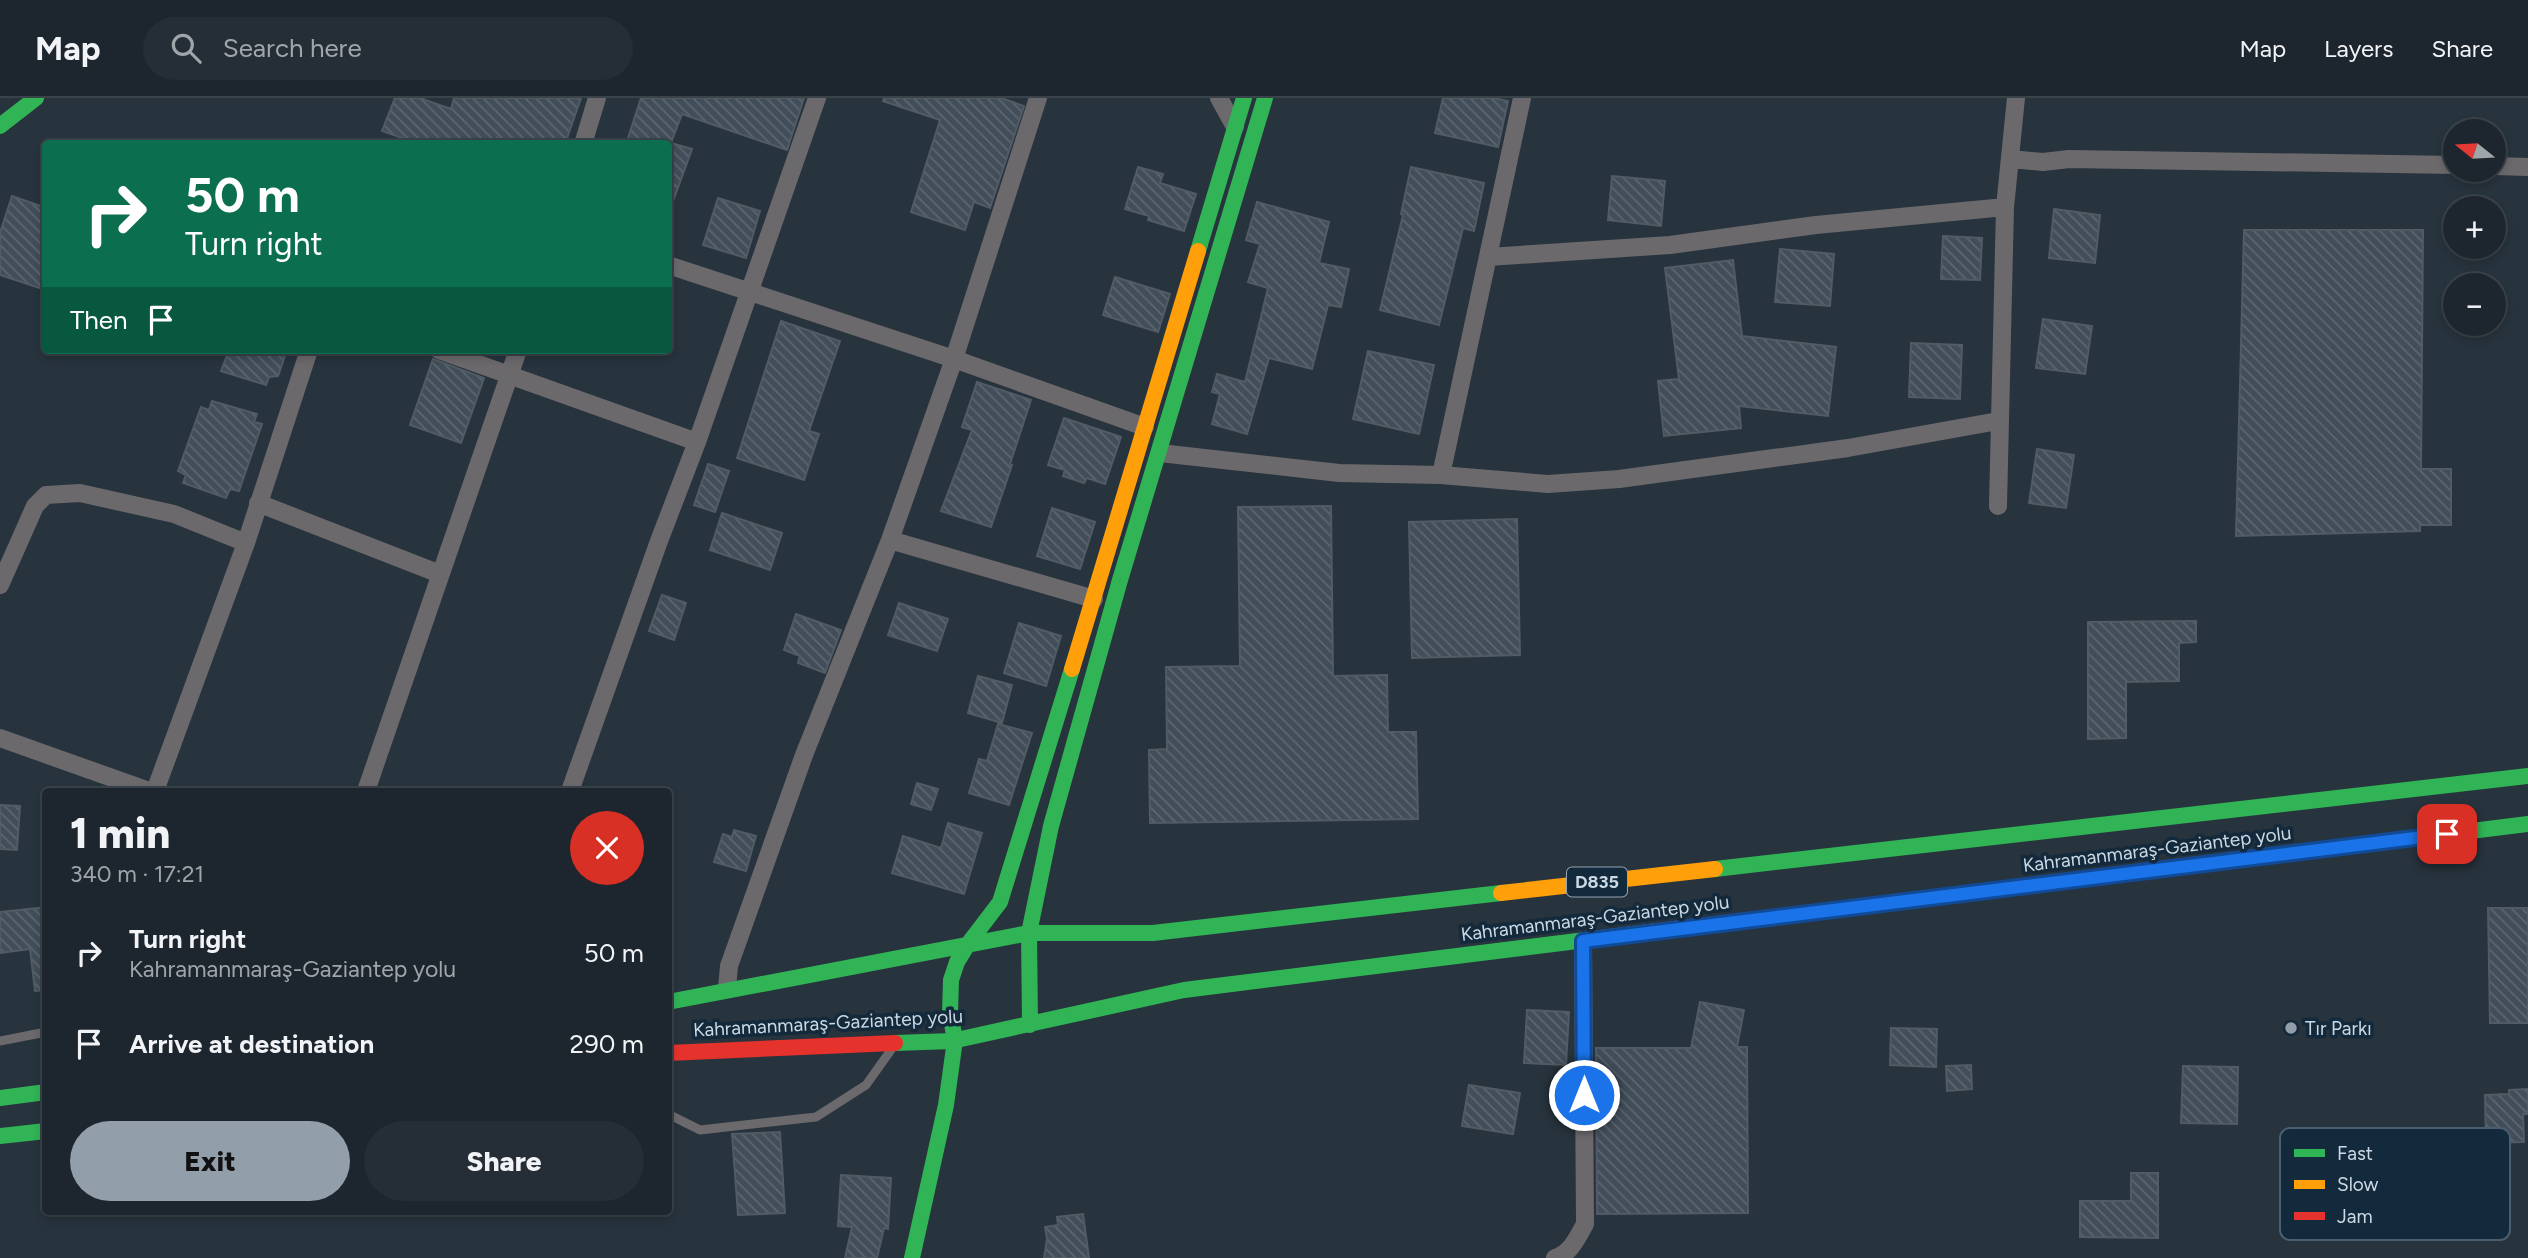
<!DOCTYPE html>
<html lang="en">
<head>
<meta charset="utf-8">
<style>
	:root { --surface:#1d262e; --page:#252e36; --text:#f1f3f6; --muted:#a0a5aa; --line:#3b434a; --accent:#929faa }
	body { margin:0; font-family:Figtree,sans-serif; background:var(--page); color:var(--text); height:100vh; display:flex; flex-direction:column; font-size:26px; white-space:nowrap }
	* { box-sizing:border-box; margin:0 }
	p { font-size:23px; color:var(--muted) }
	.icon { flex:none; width:38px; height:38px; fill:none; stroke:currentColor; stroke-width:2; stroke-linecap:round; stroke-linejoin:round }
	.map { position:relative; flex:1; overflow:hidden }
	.drawer { position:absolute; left:42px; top:690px; width:630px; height:427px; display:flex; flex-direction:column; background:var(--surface); border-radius:7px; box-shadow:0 4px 10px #0003,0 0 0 2px var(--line) }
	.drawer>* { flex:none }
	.top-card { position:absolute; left:42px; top:42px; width:630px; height:214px; border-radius:7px; box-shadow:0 4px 10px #0003,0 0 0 2px var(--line); background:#0b6e4f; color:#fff; overflow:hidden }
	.needle { width:46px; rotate:288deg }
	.buttons { position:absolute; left:2443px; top:21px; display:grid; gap:14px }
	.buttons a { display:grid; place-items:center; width:63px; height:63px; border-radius:50%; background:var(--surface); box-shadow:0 4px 10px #0003,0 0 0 2px var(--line); font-size:35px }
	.pin { position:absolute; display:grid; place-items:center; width:60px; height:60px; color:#fff; margin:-30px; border-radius:14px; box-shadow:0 4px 10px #0006 }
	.me { position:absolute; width:77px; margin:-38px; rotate:0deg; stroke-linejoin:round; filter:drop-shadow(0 0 5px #0008) }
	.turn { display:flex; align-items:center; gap:24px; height:147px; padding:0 28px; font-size:32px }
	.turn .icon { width:91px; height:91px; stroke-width:2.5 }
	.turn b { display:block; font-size:49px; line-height:60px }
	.then { display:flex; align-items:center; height:66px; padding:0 28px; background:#0003; gap:14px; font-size:26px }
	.round { display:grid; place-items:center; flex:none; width:74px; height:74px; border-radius:37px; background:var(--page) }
	.summary { display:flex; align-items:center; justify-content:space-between; height:119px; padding:0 28px }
	h1 { font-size:42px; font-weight:800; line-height:52px }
	.action { display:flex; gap:14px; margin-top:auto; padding:14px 28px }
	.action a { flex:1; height:80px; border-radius:42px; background:var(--accent); color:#111; font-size:28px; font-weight:800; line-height:80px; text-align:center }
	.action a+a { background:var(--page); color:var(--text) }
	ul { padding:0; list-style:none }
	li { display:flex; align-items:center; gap:21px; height:91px; padding:0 28px }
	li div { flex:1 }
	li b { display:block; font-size:26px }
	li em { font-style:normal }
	header { display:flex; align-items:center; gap:42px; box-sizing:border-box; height:98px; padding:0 35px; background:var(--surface); border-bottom:2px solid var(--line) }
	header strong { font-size:33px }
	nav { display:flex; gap:38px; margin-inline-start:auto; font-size:24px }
	.search { width:490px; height:63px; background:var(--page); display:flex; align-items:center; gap:18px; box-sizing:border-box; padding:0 24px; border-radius:38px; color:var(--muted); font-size:26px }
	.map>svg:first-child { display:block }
	.building { fill:url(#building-back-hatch); stroke:#515b64; stroke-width:2 }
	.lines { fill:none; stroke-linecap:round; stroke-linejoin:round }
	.lane { stroke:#6c696d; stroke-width:9 }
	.street { stroke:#6c696d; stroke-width:18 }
	.fast { stroke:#30b455; stroke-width:16 }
	.slow { stroke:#ff9f0a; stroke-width:16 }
	.jam { stroke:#e5322d; stroke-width:16 }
	.route-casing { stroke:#114b97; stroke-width:18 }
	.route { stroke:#1a73e8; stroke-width:12 }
	.poi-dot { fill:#929faa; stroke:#13293c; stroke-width:2.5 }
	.labels { text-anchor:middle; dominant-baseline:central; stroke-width:7; stroke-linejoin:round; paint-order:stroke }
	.shield { fill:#13293c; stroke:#94a4b2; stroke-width:2 }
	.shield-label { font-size:18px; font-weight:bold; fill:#cbd9e5 }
	.street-label { font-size:19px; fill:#cbd9e5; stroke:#13293c }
	.poi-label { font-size:19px; fill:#cbd9e5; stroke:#13293c; text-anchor:start }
	.key { fill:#13293c; stroke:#4a5e6f; stroke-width:2 }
	.key-label { font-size:19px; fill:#cbd9e5 }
</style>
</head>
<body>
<header>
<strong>Map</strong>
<div class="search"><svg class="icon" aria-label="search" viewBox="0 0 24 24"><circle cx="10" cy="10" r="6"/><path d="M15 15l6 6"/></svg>Search here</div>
<nav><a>Map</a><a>Layers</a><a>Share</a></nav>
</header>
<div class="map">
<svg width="2528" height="1160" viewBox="0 0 2528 1160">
	<defs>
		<pattern id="building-back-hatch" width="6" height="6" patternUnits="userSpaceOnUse" patternTransform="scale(1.75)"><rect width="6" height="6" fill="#414d58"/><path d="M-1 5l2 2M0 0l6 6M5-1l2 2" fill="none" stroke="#5b6670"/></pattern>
	</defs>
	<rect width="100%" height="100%" fill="#27333d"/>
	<path class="building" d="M 395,0 L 420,0 L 451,11 L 454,0 L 581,0 L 565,46 L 514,46 L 497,39 L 495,46 L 419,46 L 382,33 Z
		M 641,0 L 804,0 L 787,52 L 682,16 L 671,45 L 692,51 L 671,109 L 668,108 L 668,46 L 626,46 Z
		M 884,0 L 1001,0 L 1024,8 L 990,110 L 974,104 L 965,132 L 911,114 L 940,22 L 883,3 Z
		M 1443,0 L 1493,0 L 1508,3 L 1498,49 L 1435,35 Z
		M 1138,69 L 1163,76 L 1160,85 L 1196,96 L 1184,133 L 1148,122 L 1149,118 L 1125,111 Z
		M 1411,69 L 1484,85 L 1474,133 L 1463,130 L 1439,227 L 1380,212 L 1403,117 L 1401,116 Z
		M 1612,78 L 1665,83 L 1661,128 L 1608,122 Z
		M 12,98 L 46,110 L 46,192 L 0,177 L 0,135 Z
		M 718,100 L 760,113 L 746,160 L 703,147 Z
		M 1257,104 L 1329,124 L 1319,165 L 1349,171 L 1341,209 L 1328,207 L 1312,271 L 1269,260 L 1247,336 L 1212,326 L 1220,296 L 1212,294 L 1217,276 L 1245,284 L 1268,190 L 1248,184 L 1260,146 L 1246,142 Z
		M 2054,111 L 2100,117 L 2095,165 L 2049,160 Z
		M 2244,132 L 2423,132 L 2421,371 L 2451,371 L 2451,427 L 2420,427 L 2420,433 L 2236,438 Z
		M 1943,138 L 1982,140 L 1980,182 L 1941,181 Z
		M 1780,151 L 1834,156 L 1830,208 L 1775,204 Z
		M 1733,162 L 1742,238 L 1836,249 L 1828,318 L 1739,308 L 1741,330 L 1664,338 L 1658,283 L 1679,281 L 1665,170 Z
		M 1115,179 L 1170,196 L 1158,234 L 1103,217 Z
		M 2043,221 L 2092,228 L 2085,276 L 2036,270 Z
		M 781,223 L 840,243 L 809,333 L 819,336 L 804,382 L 737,360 Z
		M 1911,245 L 1962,247 L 1960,301 L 1909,299 Z
		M 229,252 L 287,252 L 278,278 L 269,279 L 266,287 L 221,273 Z
		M 1368,253 L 1434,267 L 1419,336 L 1353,321 Z
		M 433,261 L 484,280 L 461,345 L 410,327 Z
		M 977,284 L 1031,302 L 1010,366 L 1012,367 L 991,429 L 941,413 L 972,332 L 962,329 Z
		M 212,303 L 257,316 L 254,324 L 262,326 L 239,393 L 230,391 L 226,400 L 183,385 L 186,377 L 178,373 L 201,309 L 209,312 Z
		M 1064,320 L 1121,339 L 1105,386 L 1087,380 L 1084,385 L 1063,378 L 1065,372 L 1048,367 Z
		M 2037,351 L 2074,357 L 2066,410 L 2029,405 Z
		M 708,366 L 729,373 L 715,414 L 694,407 Z
		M 1331,408 L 1333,578 L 1387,577 L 1388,634 L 1416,634 L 1418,721 L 1150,725 L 1149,652 L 1167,651 L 1166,569 L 1240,568 L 1238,409 Z
		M 1052,410 L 1095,424 L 1080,471 L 1037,458 Z
		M 722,415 L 782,435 L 770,472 L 710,452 Z
		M 1517,421 L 1520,557 L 1412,560 L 1409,424 Z
		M 662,497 L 686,505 L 674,542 L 649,533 Z
		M 899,505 L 948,521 L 937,553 L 888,537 Z
		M 796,516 L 841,532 L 825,575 L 798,565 L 800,558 L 784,552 Z
		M 2196,523 L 2196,544 L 2179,545 L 2179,583 L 2126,584 L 2126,640 L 2088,641 L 2088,524 Z
		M 1019,525 L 1061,538 L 1046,588 L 1004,575 Z
		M 978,578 L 1012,587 L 1002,625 L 968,615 Z
		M 998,626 L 1032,635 L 1009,707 L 969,695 L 979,661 L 987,663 Z
		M 917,685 L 938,691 L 931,712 L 911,706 Z
		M 0,707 L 20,708 L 17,752 L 0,751 Z
		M 948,725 L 982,735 L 964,796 L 892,775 L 903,738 L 941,750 Z
		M 734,732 L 756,738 L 746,773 L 714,764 L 723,736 L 732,739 Z
		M 46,809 L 46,892 L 35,893 L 30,851 L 0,855 L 0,814 Z
		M 2488,810 L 2528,810 L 2528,925 L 2490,925 Z
		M 1700,904 L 1744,912 L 1737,949 L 1747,949 L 1748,1115 L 1597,1116 L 1596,950 L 1691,950 Z
		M 1527,912 L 1569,914 L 1566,967 L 1524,965 Z
		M 1891,930 L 1937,931 L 1936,969 L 1890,967 Z
		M 1971,967 L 1972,991 L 1947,993 L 1946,968 Z
		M 2183,968 L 2238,969 L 2237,1026 L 2181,1025 Z
		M 1469,987 L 1520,995 L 1513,1036 L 1462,1028 Z
		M 2528,991 L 2528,1016 L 2523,1016 L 2524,1044 L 2486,1045 L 2485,997 L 2509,996 L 2509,992 Z
		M 780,1034 L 785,1115 L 738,1117 L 732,1036 Z
		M 2131,1075 L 2158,1075 L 2158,1140 L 2080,1139 L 2080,1103 L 2131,1103 Z
		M 841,1077 L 891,1080 L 888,1131 L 884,1130 L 877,1160 L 845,1160 L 852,1129 L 838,1128 Z
		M 1083,1116 L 1089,1160 L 1044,1160 L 1047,1141 L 1045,1129 L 1058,1127 L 1057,1119 Z"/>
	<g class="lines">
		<path class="lane" d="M 0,943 L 46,934
			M 668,1016 L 700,1032 L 816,1019 L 866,987 L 891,952"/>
		<path class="street" d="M 1219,0 L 1235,29
			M 583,46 L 597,0
			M 2010,61 L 2043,64 L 2069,61 L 2455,67
			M 2494,68 L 2528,69
			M 1488,159 L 1670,147 L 1816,127 L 2005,109
			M 668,167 L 954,261 L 1145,329
			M 439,252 L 697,344
			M 1160,355 L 1339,375 L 1441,377 L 1548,386 L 1619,381 L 1848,350 L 1998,323
			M 1441,377 L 1522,0
			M 258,405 L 440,476
			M 1998,408 L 2005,109 L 2016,0
			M 890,442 L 1094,501
			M 0,487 L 35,408 L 46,397 L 80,395 L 174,416 L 246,445
			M 0,640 L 149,693
			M 155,693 L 246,445 L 309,252
			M 366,693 L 518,252
			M 570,693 L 659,443 L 697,344 L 817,0
			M 727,891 L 729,868 L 804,657 L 890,442 L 954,261 L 1038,0
			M 1555,1160 C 1571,1155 1577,1140 1585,1126 L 1583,843"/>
		<path class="fast" d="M 0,28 L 36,0
			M 1198,153 L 1244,0
			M 1715,771 L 2528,678
			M 1867,808 L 2528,726
			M 668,904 L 1029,835 L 1153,835 L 1501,795
			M 1030,927 L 1029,835 L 1051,728 L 1120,482 L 1265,0
			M 895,945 L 952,943 L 1184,892 L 1658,833
			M 0,1000 L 46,994
			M 0,1038 L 46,1033
			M 912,1160 L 946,1007 L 955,942 L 950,915 L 951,882 L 957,864 L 968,846 L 1000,804 L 1072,571"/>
		<path class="slow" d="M 1072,571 L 1198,153
			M 1501,795 L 1715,771"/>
		<path class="jam" d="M 1658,833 L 1867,808
			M 668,955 L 895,945"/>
	</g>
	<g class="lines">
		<g class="route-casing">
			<path id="route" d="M 1584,997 L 1583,843 L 2447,736"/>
		</g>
		<use href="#route" class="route"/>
	</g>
	<circle class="poi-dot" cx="2291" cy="930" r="7"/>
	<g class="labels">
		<rect class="shield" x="1567" y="769.5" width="60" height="29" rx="5"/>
		<g class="shield-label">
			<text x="1597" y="784">D835</text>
		</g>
		<g class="street-label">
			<text transform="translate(2157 751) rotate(-7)">Kahramanmaraş-Gaziantep yolu</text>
			<text transform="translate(1595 820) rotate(-7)">Kahramanmaraş-Gaziantep yolu</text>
			<text transform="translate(828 925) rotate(-3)">Kahramanmaraş-Gaziantep yolu</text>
		</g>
		<g class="poi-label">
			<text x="2305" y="930">Tır Parkı</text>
		</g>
	</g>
	<rect x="2280" y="1030" width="230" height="112" rx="10" class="key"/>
	<rect x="2294" y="1051" width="31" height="8" fill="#30b455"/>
	<rect x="2294" y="1082" width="31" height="9" fill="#ff9f0a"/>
	<rect x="2294" y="1114" width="31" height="8" fill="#e5322d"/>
	<g class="key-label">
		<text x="2337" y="1062">Fast</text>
		<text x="2337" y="1093">Slow</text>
		<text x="2337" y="1125">Jam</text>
	</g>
</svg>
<div class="buttons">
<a><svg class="needle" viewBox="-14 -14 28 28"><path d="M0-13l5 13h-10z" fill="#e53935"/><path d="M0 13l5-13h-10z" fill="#a0a5aa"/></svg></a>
<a>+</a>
<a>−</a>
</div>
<div class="pin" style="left:2447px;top:736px;background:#d93025"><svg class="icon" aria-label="arrive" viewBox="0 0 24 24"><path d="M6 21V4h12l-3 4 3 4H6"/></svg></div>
<svg class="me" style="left:1584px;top:997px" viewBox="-20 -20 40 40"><circle r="17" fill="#1a73e8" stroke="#fff" stroke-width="3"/><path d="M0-11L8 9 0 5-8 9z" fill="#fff"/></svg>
<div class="top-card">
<div class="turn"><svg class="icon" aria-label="right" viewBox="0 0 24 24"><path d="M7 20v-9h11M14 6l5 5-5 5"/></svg><div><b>50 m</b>Turn right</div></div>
<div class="then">Then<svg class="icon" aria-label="arrive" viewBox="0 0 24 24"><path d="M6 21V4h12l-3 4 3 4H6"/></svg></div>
</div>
<section class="drawer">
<div class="summary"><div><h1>1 min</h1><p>340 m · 17:21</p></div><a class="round" style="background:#d93025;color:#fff"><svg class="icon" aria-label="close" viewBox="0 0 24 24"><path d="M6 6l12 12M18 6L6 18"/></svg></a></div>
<ul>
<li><svg class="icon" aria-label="right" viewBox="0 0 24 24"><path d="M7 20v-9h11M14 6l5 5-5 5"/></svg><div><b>Turn right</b><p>Kahramanmaraş-Gaziantep yolu</p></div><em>50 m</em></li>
<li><svg class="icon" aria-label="arrive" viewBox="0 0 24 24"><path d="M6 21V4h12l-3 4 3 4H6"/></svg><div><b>Arrive at destination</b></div><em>290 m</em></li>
</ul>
<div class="action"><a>Exit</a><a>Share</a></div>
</section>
</div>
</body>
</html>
